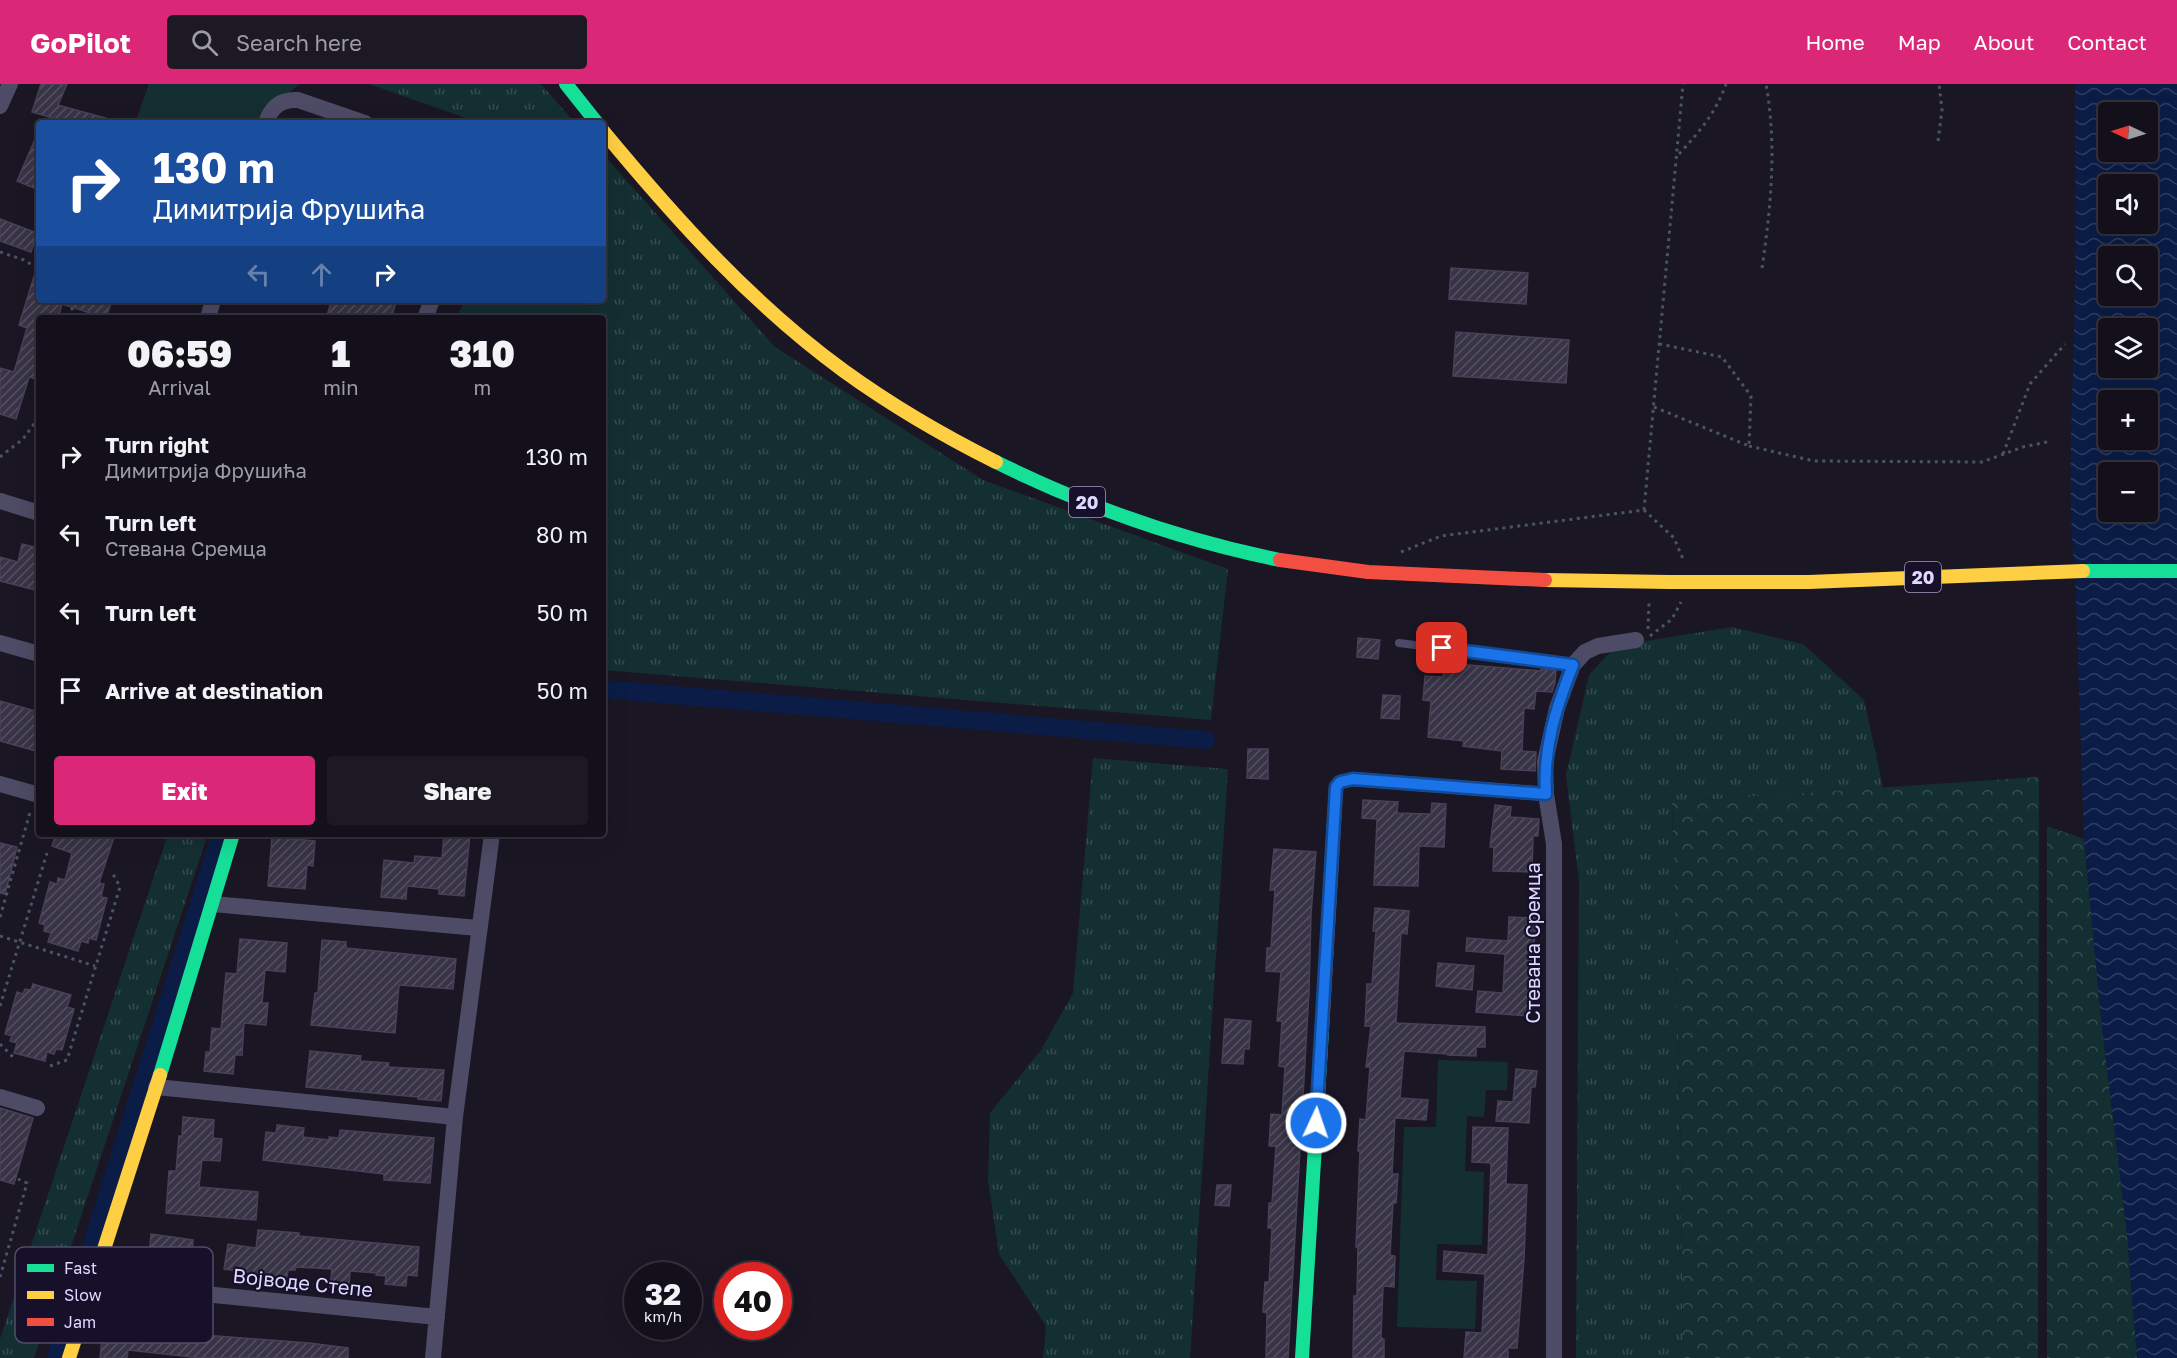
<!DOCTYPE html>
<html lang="en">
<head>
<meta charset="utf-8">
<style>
	:root { --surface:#14101b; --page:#1d1924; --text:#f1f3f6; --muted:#9d9da3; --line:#33303a; --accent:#db2777 }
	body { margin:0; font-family:"Golos Text",sans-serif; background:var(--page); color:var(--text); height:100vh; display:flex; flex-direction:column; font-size:22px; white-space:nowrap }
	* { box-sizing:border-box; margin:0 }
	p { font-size:20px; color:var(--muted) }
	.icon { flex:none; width:33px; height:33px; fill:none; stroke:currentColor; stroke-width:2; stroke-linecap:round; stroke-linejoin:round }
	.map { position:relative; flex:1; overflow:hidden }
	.side { position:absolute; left:36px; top:231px; width:570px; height:522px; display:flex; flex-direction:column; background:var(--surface); border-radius:6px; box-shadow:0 6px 24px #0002,0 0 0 2px var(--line) }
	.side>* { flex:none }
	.guide { position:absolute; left:36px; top:36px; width:570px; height:183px; border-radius:6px; box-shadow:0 6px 24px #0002,0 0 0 2px var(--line); background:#1a4fa0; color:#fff; overflow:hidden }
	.needle { width:39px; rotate:274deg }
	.buttons { position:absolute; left:2098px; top:18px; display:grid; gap:12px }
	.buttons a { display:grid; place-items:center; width:60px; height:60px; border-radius:6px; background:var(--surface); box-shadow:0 6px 24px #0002,0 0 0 2px var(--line); font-size:30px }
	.speed { position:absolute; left:624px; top:1178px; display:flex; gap:12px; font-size:30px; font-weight:700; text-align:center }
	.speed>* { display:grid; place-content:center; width:78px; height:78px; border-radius:50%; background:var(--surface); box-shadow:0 6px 24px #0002,0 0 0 2px var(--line); line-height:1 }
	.speed small { font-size:15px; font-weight:400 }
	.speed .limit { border:9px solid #d22; background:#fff; color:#111 }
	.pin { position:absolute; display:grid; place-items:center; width:51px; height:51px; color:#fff; margin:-26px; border-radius:12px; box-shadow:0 3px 9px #0006 }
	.me { position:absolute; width:66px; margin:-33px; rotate:3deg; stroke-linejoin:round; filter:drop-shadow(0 0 4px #0008) }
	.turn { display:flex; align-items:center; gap:21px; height:126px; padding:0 18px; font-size:27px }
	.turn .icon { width:78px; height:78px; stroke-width:2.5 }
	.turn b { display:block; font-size:42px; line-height:51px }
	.lanes { display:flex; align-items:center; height:57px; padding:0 18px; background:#0003; justify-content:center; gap:30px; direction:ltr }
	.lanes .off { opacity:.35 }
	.eta { display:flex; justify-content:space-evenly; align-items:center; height:102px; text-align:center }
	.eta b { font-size:36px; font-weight:800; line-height:42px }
	.action { display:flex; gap:12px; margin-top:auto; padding:12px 18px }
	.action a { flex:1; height:69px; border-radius:6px; background:var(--accent); color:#fff; font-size:24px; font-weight:800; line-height:69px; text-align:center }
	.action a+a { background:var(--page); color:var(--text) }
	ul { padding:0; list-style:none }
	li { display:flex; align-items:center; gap:18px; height:78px; padding:0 18px }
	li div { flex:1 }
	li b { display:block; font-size:22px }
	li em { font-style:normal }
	header { display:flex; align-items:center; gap:36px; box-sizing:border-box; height:84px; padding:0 30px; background:var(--accent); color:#fff }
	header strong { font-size:28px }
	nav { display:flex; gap:33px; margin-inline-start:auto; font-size:21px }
	.search { width:420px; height:54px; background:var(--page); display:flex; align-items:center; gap:15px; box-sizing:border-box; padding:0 21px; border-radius:6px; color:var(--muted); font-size:22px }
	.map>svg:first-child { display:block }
	.grass { fill:url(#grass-tufts) }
	.forest { fill:url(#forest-crowns) }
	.garden { fill:#142f32 }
	.water { fill:url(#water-waves); fill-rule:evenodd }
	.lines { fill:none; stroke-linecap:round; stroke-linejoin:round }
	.canal { stroke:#0b1d46; stroke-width:18 }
	.building { fill:url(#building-hatch); stroke:#474158; stroke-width:1.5 }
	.path { stroke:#485565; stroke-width:3; stroke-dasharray:3 4.5; stroke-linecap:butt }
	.lane { stroke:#4d4b65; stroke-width:8 }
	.street { stroke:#4d4b65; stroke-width:16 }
	.fast { stroke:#16e098; stroke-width:14 }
	.slow { stroke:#ffcf43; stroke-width:14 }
	.jam { stroke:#f24e42; stroke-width:14 }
	.fast-bridge { stroke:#16e098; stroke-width:14 }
	.slow-bridge { stroke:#ffcf43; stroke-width:14 }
	.route-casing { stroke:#114b97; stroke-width:15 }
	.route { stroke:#1a73e8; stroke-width:10 }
	.labels { text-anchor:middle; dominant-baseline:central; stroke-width:4.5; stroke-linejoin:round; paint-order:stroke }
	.shield { fill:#16102a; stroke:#a39dbf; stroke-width:1.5 }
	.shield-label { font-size:18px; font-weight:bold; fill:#dfd9ff }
	.street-label { font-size:20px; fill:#dfd9ff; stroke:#16102a }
	.key { fill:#16102a; stroke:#524c6a; stroke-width:1.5 }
	.key-label { font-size:16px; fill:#dfd9ff }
</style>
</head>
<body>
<header>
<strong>GoPilot</strong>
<div class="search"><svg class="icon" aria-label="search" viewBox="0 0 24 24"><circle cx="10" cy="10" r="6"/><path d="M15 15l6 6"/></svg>Search here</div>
<nav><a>Home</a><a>Map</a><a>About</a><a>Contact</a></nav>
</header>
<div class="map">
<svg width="2177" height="1274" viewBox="0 0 2177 1274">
	<defs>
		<pattern id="grass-tufts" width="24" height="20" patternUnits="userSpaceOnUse" patternTransform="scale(1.5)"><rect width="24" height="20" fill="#142f32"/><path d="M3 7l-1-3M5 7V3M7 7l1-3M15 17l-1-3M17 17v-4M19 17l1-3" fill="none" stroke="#364d51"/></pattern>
		<pattern id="forest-crowns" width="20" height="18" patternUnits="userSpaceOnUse" patternTransform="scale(1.5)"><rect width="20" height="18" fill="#142f32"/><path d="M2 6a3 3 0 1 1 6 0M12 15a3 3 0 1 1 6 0" fill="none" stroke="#364d51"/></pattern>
		<pattern id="water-waves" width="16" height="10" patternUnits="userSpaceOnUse" patternTransform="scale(1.5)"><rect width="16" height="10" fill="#0b1d46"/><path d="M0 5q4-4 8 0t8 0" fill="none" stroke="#2e3d62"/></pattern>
		<pattern id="building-hatch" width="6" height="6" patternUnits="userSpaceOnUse" patternTransform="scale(1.5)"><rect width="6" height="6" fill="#383446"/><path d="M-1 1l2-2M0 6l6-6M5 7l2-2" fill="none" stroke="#545162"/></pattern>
	</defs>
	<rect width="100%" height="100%" fill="#1a1624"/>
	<path class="grass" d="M 369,0 L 541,0 L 575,39 L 480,39 Z
		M 603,70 L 775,263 L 983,396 L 1228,485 L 1211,636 L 603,586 L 603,234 L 457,234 L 464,216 L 603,216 Z
		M 1732,543 L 1803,560 L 1864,616 L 1883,704 L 1672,718 L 1680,1021 L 1683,1274 L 1576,1274 L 1579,797 L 1566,691 L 1589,591 L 1616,562 Z
		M 1093,674 L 1228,685 L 1190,1274 L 1043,1274 L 1046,1242 L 999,1170 L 988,1097 L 990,1029 L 1041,966 L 1073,909 Z
		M 168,750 L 208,750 L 34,1274 L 0,1274 L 0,1255 Z"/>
	<path class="forest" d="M 2039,693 L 2038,1274 L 1683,1274 L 1680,1021 L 1672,718 Z
		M 2047,742 L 2084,755 L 2102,944 L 2127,1149 L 2137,1274 L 2047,1274 Z"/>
	<path class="garden" d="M 149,0 L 299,0 L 257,39 L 135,39 Z
		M 1438,976 L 1508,978 L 1507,1006 L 1486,1006 L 1484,1033 L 1467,1032 L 1465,1087 L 1484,1088 L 1482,1161 L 1437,1160 L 1436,1196 L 1477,1197 L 1475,1245 L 1397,1243 L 1404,1043 L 1436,1043 Z"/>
	<path class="water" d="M 2075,0 L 2177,0 L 2177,1274 L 2137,1274 L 2127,1149 L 2102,944 L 2084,755 L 2075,487 C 2067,411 2072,332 2074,255 C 2076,170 2076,85 2075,0 ZM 2109,28 L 2148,28 L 2148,68 L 2109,68 ZM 2109,100 L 2148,100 L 2148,140 L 2109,140 ZM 2109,172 L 2148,172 L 2148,212 L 2109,212 ZM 2109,244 L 2148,244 L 2148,284 L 2109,284 ZM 2109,316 L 2148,316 L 2148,356 L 2109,356 ZM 2109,388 L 2148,388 L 2148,428 L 2109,428 Z"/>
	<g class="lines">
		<path class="canal" d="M 603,605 L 1206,656
			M 56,1274 L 221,750"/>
	</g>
	<path class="building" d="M 41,0 L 67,0 L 58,21 L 109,35 L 108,39 L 70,39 L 32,28 Z
		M 39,46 L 39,106 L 17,97 Z
		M 0,135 L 37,149 L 31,168 L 0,157 Z
		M 1451,184 L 1528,189 L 1526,220 L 1449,215 Z
		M 36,186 L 39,187 L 39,216 L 112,216 L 106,234 L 62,220 L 58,234 L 39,234 L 39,296 L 29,293 L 16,335 L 0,330 L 0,284 L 14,288 L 27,244 L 19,241 Z
		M 332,216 L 397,216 L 391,234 L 326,234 Z
		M 1456,248 L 1569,256 L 1566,299 L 1453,292 Z
		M 22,460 L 39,464 L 39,507 L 0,497 L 0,473 L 18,478 Z
		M 1358,554 L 1380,556 L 1378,575 L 1357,573 Z
		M 1444,579 L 1541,587 L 1541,585 L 1556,586 L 1555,599 L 1552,608 L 1536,607 L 1534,625 L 1524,624 L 1522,667 L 1536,668 L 1535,687 L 1501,685 L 1502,667 L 1463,662 L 1464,657 L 1428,653 L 1431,617 L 1423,616 L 1425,592 L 1443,593 Z
		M 1383,611 L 1400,612 L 1399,635 L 1381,634 Z
		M 0,617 L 39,628 L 39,668 L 0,657 Z
		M 1248,665 L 1268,665 L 1268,695 L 1247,694 Z
		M 1363,716 L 1398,718 L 1397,729 L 1431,730 L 1432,719 L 1446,720 L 1444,763 L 1419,762 L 1418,802 L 1374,801 L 1377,735 L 1362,734 Z
		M 1495,721 L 1511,723 L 1510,733 L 1539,735 L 1538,752 L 1533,752 L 1532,788 L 1493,787 L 1494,763 L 1490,763 Z
		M 56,750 L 115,750 L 99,799 L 104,800 L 101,813 L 107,814 L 96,856 L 89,854 L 88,859 L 81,857 L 78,867 L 48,858 L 51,849 L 44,847 L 45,841 L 39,839 L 50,798 L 57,800 L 58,794 L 65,796 L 72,769 L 52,762 Z
		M 444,750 L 470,750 L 464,812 L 439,810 L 439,805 L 407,802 L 406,815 L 381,813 L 384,776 L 414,779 L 415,772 L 442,774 Z
		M 272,753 L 315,757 L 313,782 L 307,781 L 305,805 L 268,802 Z
		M 0,759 L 17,763 L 5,810 L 0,809 Z
		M 1274,765 L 1316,768 L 1311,830 L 1309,908 L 1288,1274 L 1266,1274 L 1267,1229 L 1263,1228 L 1265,1198 L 1269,1198 L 1272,1144 L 1268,1144 L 1269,1119 L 1272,1119 L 1276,1062 L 1269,1062 L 1271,1030 L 1282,1031 L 1285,983 L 1279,982 L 1282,937 L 1277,937 L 1281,888 L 1266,887 L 1267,864 L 1271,864 L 1275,806 L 1270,806 Z
		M 1375,824 L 1409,827 L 1407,850 L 1401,849 L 1396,939 L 1485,943 L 1485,963 L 1476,963 L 1476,972 L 1448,971 L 1448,970 L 1404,967 L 1400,1014 L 1428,1016 L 1426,1036 L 1395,1034 L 1392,1090 L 1398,1090 L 1396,1119 L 1393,1119 L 1390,1171 L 1395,1172 L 1394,1203 L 1383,1202 L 1381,1254 L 1384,1255 L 1384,1274 L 1353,1274 L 1354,1212 L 1357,1212 L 1358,1163 L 1356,1163 L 1360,1067 L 1358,1067 L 1360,1035 L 1366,1036 L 1370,983 L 1366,983 L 1371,942 L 1365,942 L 1367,900 L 1372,900 L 1376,847 L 1373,847 Z
		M 1509,833 L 1536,834 L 1529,932 L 1476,928 L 1478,907 L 1503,909 L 1505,870 L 1466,867 L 1467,854 L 1508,857 Z
		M 240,855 L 287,859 L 285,888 L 265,886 L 262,919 L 268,919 L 266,941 L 244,939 L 242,971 L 235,971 L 233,990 L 204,987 L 206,968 L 210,968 L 212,944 L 221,945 L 226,889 L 237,890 Z
		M 322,856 L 346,858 L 346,864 L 456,875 L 453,905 L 399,901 L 395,949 L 311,941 L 315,909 L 318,909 Z
		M 1438,879 L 1474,882 L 1472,906 L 1436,902 Z
		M 33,900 L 71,911 L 67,923 L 74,925 L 62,966 L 56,965 L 54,970 L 47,968 L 45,977 L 14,969 L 17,959 L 10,957 L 12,952 L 5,950 L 17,908 L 23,910 L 25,905 L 31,906 Z
		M 1225,935 L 1251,937 L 1249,965 L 1244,965 L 1243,980 L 1222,979 Z
		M 310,967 L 361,972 L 360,977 L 389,979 L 388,983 L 444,986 L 441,1017 L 418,1015 L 418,1013 L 306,1003 Z
		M 1516,985 L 1537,987 L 1535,1003 L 1531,1003 L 1529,1039 L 1496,1037 L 1498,1017 L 1513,1018 Z
		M 0,1024 L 33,1034 L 14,1100 L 0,1096 Z
		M 183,1033 L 214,1036 L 213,1054 L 222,1055 L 220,1077 L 202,1076 L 199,1103 L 258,1108 L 256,1136 L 166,1129 L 169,1087 L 176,1087 L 179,1052 L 182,1052 Z
		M 277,1041 L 304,1044 L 303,1053 L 329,1056 L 329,1053 L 339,1054 L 340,1046 L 434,1054 L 430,1099 L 384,1096 L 384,1090 L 263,1076 L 266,1048 L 276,1049 Z
		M 1473,1043 L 1508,1044 L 1506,1100 L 1527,1101 L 1524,1175 L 1517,1264 L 1508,1264 L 1508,1274 L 1464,1274 L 1466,1248 L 1482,1249 L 1485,1190 L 1443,1187 L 1444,1167 L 1488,1171 L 1491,1079 L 1472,1078 Z
		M 1217,1101 L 1231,1101 L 1229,1122 L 1215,1121 Z
		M 258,1146 L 299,1149 L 299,1152 L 419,1163 L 417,1192 L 407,1191 L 406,1202 L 385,1200 L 386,1192 L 376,1191 L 377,1189 L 350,1187 L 349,1204 L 330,1203 L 332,1185 L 296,1183 L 295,1186 L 288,1186 L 287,1193 L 224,1185 L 228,1160 L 256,1164 Z
		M 151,1150 L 193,1156 L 192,1175 L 149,1172 Z
		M 158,1237 L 178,1239 L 177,1249 L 309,1259 L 348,1264 L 348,1274 L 201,1274 L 128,1266 L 127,1274 L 100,1274 L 104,1238 L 157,1245 Z"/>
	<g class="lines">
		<path class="path" d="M 1938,57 L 1942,26 L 1939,0
			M 1679,70 C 1700,47 1715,30 1726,0
			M 0,168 L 24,176 L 39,185
			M 1762,184 C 1771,122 1777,62 1766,0
			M 71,216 L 73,234
			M 1654,323 L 1749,362 L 1751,312 L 1722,273 L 1660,260
			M 1749,362 L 1814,377 L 1982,378 L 2023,363 L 2047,358
			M 2003,370 L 2030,300 L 2065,260
			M 0,373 L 23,355 L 39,333
			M 1644,426 L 1683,0
			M 1401,468 L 1441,452 L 1644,426 L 1674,454 L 1683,475
			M 1648,545 L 1649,519
			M 1650,552 L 1672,535 L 1681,518
			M 0,833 L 31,725
			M 0,852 L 95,882
			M 0,922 L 47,769
			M 0,960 L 13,973
			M 50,982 L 67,976 L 120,803 L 112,788
			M 0,1193 L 27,1099 L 18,1095"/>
		<path class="lane" d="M 1399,559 L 1573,581"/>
		<path class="street" d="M 0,22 L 10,0
			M 266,39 C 271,23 281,15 298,16 L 365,39
			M 208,234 L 213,216
			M 425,234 L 432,216
			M 0,417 L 39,429
			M 0,559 L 39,570
			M 0,700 L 39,711
			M 213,820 L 478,844
			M 156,1003 L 455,1033
			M 0,1013 L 37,1024
			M 93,1199 L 437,1233
			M 433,1274 L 455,1033 L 492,750
			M 1554,1274 L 1554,760 L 1546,710 L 1545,678 L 1557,624 L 1573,581 L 1585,568 L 1598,562 L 1636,556"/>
		<path class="fast" d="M 566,0 L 597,39
			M 996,378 C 1087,423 1181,456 1280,476
			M 160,991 L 233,750
			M 1302,1274 L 1322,946"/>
		<path class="slow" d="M 603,47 C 675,134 752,220 844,287 C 891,321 944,352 996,378
			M 1545,496 L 1669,498
			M 69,1274 L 160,991"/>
		<path class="jam" d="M 1280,476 L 1368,488 L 1545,496
			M 1322,946 L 1336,703 L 1340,698 L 1353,695 L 1546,710"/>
		<path class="fast-bridge" d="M 2083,487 L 2177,487"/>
		<path class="slow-bridge" d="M 1669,498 L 1809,498 L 2083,487"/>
	</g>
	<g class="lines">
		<g class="route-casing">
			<path id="route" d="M 1316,1039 L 1336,703 L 1340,698 L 1353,695 L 1546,710 C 1543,663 1556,624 1573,581 L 1442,564"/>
		</g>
		<use href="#route" class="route"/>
	</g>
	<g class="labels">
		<g class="shield">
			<rect x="1069" y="403" width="36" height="30" rx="4.5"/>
			<rect x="1905" y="478" width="36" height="30" rx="4.5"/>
		</g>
		<g class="shield-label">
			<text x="1087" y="418">20</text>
			<text x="1923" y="493">20</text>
		</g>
		<g class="street-label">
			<text transform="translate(1532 859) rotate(-90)">Стевана Сремца</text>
			<text transform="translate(303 1198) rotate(6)">Војводе Степе</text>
		</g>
	</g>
	<rect x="15" y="1163" width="198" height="96" rx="9" class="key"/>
	<rect x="27" y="1180" width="27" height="8" fill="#16e098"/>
	<rect x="27" y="1207" width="27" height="8" fill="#ffcf43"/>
	<rect x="27" y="1234" width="27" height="8" fill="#f24e42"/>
	<g class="key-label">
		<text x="64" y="1190">Fast</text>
		<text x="64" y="1217">Slow</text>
		<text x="64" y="1244">Jam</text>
	</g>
</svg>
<div class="buttons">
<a><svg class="needle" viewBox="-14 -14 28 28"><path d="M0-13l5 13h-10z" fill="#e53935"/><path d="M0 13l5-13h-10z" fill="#9d9da3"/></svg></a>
<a><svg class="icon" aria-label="sound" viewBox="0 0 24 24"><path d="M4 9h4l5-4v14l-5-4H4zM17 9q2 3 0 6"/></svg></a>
<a><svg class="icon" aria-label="search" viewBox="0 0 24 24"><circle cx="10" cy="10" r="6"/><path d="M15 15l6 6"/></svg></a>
<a><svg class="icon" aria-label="layers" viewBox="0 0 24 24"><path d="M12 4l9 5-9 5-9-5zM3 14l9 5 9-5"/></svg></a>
<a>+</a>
<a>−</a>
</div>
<div class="speed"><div>32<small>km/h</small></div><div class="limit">40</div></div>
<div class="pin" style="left:1442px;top:564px;background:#d93025"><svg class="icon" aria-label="arrive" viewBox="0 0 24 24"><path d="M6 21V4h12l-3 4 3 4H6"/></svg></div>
<svg class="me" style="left:1316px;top:1039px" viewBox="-20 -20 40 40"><circle r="17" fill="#1a73e8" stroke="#fff" stroke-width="3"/><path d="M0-11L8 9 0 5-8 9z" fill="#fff"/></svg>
<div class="guide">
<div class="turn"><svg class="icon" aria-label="right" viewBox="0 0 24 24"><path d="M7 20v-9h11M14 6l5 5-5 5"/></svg><div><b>130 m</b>Димитрија Фрушића</div></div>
<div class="lanes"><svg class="icon off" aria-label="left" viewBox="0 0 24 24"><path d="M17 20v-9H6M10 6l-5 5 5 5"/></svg><svg class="icon off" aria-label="ahead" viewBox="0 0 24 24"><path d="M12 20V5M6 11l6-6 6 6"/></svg><svg class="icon" aria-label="right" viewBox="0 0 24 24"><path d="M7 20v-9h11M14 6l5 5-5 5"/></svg></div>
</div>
<section class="side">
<div class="eta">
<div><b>06:59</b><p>Arrival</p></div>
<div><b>1</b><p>min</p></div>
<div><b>310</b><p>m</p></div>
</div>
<ul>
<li><svg class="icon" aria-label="right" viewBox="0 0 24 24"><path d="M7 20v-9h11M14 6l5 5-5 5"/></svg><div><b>Turn right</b><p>Димитрија Фрушића</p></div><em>130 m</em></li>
<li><svg class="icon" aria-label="left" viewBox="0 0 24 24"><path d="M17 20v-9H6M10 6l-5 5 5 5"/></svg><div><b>Turn left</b><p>Стевана Сремца</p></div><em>80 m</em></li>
<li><svg class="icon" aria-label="left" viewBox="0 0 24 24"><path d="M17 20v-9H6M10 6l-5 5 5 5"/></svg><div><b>Turn left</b></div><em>50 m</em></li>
<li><svg class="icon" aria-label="arrive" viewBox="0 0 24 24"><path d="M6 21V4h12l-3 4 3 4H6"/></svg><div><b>Arrive at destination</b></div><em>50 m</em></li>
</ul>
<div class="action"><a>Exit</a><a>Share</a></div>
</section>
</div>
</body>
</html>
